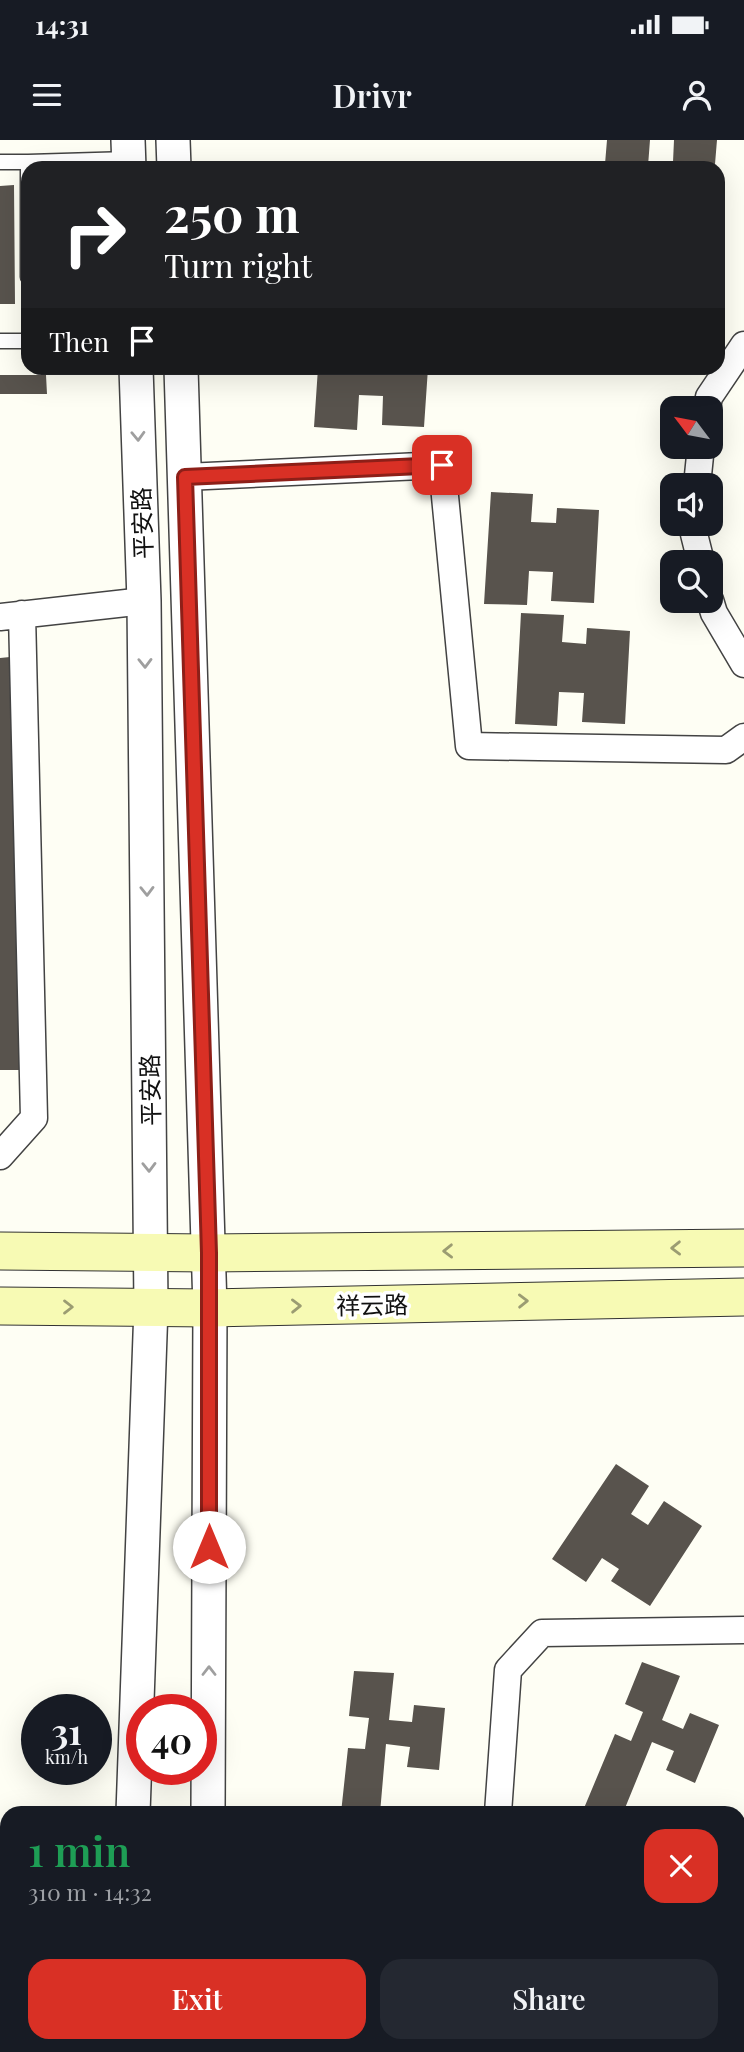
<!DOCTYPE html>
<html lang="en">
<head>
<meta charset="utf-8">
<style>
	:root { --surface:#171b24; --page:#242831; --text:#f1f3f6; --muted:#9ea1a6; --accent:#d93025 }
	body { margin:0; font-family:"Playfair Display","Noto Sans SC",serif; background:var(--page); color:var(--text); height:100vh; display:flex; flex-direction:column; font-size:26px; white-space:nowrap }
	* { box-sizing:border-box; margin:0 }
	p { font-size:23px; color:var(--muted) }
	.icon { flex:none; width:38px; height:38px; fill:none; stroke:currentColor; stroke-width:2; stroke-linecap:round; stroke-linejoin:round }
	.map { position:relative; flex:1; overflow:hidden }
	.side { position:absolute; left:0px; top:1666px; width:746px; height:247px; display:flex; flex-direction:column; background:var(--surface); border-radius:21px 21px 0 0; box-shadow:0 7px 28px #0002 }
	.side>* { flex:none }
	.hud { position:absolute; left:21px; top:21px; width:704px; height:214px; border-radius:21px; box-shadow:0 7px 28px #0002; background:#202124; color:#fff; overflow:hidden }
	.needle { width:46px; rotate:302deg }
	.buttons { position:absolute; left:660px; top:256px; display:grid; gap:14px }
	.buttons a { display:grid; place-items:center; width:63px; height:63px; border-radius:14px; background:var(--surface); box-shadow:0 7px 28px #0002; font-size:35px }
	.speed { position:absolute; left:21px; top:1554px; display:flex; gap:14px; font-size:35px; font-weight:700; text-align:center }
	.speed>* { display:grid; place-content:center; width:91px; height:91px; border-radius:50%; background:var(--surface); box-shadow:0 7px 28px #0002; line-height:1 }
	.speed small { font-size:18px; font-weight:400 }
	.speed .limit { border:10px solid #d22; background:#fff; color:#111 }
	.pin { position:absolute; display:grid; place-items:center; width:60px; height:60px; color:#fff; margin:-30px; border-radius:14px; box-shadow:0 4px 10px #0006 }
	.me { position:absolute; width:77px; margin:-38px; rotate:0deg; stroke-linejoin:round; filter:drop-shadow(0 0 5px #0008) }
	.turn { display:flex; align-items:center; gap:24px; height:147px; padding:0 28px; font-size:32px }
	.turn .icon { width:91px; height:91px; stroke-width:2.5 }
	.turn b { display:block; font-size:49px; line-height:60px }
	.then { display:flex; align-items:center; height:66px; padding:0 28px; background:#0003; gap:14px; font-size:26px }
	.round { display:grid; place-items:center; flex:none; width:74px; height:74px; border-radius:21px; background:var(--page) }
	.overview { display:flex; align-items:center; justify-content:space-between; height:119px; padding:0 28px }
	h1 { font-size:42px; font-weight:600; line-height:52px; color:#1e9e55 }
	.primary-button { display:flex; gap:14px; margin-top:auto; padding:14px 28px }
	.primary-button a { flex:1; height:80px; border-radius:21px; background:var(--accent); color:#fff; font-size:28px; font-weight:600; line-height:80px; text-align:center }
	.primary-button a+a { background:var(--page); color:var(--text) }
	.status { display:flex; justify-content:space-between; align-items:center; height:49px; padding:0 35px; background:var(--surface); direction:ltr }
	.status svg { height:19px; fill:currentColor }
	header { display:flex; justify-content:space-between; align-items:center; height:91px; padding:0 28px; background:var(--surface); font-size:32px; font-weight:600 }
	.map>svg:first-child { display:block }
	.building { fill:#58534d }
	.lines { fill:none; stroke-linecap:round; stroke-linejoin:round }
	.service-casing { stroke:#434343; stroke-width:17 }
	.minor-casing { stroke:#434343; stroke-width:29 }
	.tertiary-casing { stroke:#434343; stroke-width:36 }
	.secondary-casing { stroke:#323232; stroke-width:39 }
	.service { stroke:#fff; stroke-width:14 }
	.minor { stroke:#fff; stroke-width:26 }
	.tertiary { stroke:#fff; stroke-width:33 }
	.secondary { stroke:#f7fab4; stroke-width:37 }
	.oneway { stroke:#9f9f9f }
	.oneway2 { stroke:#9b9c72 }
	.route-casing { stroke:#8d1f18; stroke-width:18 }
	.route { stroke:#d93025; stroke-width:12 }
	.labels { text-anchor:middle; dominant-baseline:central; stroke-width:7; stroke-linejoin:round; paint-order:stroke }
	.street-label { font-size:24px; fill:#101010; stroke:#fff }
</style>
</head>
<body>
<div class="status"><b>14:31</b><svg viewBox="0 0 49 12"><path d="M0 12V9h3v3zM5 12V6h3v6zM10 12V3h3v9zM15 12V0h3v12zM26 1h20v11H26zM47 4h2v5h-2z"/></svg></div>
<header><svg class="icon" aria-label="menu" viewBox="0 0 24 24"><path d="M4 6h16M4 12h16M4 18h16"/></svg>Drivr<svg class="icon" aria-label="person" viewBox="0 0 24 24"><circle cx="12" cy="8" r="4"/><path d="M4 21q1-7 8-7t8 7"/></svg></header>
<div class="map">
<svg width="744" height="1912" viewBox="0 0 744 1912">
	<rect width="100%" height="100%" fill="#fefef4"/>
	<path class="building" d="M 607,0 L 650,0 L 648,26 L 605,24 Z
		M 674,0 L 717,0 L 715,24 L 673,22 Z
		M 14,45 L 15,164 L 0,164 L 0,46 Z
		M 718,50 L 725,50 L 720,140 L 718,140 Z
		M 318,228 L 428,228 L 424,287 L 382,285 L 383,256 L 359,255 L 357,290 L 314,287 Z
		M 0,235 L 46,235 L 47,254 L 0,254 Z
		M 491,352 L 533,354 L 531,382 L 556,383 L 557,368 L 599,370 L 594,463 L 551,461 L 553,432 L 529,431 L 527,465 L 484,464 Z
		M 521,473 L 564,475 L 562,502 L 586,504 L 587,488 L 630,491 L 625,584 L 582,582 L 584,553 L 559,552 L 557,586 L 515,584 Z
		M 10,517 L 20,930 L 0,930 L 0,518 Z
		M 616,1324 L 649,1346 L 631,1374 L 648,1385 L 664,1361 L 702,1386 L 650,1466 L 611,1441 L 619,1429 L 602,1418 L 586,1442 L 552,1419 Z
		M 642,1522 L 680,1536 L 662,1580 L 683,1589 L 690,1573 L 719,1585 L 695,1643 L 666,1630 L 674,1611 L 652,1602 L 623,1673 L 582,1673 L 615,1594 L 631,1601 L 643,1572 L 625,1564 Z
		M 354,1531 L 394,1533 L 389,1580 L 412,1582 L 414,1565 L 445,1568 L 439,1630 L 407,1627 L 410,1607 L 386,1604 L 380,1673 L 341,1673 L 348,1608 L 365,1609 L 369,1578 L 349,1576 Z"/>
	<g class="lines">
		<g class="service-casing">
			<path id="service" d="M 0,22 L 28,22
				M 28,137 L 28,22 L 129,19
				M 0,201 L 28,201"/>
		</g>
		<g class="minor-casing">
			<path id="minor" d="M 707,268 L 709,257 L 744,205
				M 185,337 L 442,325 L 469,606 L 726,610 L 744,597
				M 697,345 L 701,306
				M 695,383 L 694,394 L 701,422
				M 710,460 L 714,473 L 744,524
				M 0,477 L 144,461
				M 0,1016 L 34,978 L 22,474
				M 498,1673 L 508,1530 L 542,1493 L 744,1490
				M 744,1825 L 744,1838
				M 480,1912 L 480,1906"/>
		</g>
		<g class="tertiary-casing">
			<path id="tertiary" d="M 128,0 L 129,28
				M 173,0 L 174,28
				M 181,228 L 210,1168 L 208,1673
				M 133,1673 L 151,1167 L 144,461 L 136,228
				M 125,1912 L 125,1906
				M 204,1912 L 205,1906"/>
		</g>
		<g class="secondary-casing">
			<path id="secondary" d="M 0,1111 L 209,1113 L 744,1108
				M 0,1166 L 210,1168 L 744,1157"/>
		</g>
		<use href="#service" class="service"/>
		<use href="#minor" class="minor"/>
		<use href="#tertiary" class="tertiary"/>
		<use href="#secondary" class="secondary"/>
	</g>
	<defs><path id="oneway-chevron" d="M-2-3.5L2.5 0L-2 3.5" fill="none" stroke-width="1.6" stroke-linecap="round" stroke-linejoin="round" transform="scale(1.75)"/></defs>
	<g class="oneway">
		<use href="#oneway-chevron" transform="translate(138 296) rotate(88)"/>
		<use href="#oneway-chevron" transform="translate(145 523) rotate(89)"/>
		<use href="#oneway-chevron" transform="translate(147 751) rotate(89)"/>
		<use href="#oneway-chevron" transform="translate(149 1027) rotate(89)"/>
		<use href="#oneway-chevron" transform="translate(209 1531) rotate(-90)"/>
	</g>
	<g class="oneway2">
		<use href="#oneway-chevron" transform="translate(676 1108) rotate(179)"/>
		<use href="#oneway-chevron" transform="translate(448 1111) rotate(179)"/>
		<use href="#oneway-chevron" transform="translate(523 1161) rotate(-1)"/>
		<use href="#oneway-chevron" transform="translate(296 1166) rotate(-1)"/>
		<use href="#oneway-chevron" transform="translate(68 1167)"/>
	</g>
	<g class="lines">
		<g class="route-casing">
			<path id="route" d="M 209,1407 L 209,1113 L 185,337 L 442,325"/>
		</g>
		<use href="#route" class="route"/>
	</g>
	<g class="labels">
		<g class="street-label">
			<text transform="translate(141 383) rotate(-92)">平安路</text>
			<text transform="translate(149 950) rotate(-91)">平安路</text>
			<text transform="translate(372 1164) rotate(-1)">祥云路</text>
		</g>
	</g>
</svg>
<div class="buttons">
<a><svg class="needle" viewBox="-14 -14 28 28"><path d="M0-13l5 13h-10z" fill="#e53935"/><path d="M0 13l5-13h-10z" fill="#9ea1a6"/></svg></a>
<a><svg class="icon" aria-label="sound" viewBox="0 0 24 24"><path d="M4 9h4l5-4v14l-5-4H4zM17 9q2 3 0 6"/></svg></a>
<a><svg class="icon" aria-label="search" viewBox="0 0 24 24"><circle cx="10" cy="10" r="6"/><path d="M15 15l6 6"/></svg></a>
</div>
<div class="speed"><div>31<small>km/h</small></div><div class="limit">40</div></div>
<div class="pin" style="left:442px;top:325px;background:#d93025"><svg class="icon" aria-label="arrive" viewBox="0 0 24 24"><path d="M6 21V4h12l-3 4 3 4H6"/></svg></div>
<svg class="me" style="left:209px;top:1407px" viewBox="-20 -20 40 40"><circle r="19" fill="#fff"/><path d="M0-13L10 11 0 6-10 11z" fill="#d93025"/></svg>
<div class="hud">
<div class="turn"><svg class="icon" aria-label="right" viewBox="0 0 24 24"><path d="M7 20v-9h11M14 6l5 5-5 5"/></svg><div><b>250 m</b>Turn right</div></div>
<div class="then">Then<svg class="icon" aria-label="arrive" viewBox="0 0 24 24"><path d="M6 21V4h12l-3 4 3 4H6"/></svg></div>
</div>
<section class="side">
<div class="overview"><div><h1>1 min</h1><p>310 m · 14:32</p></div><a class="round" style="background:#d93025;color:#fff"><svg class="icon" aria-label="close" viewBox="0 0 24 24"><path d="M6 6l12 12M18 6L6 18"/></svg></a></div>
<div class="primary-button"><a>Exit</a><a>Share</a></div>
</section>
</div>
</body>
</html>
